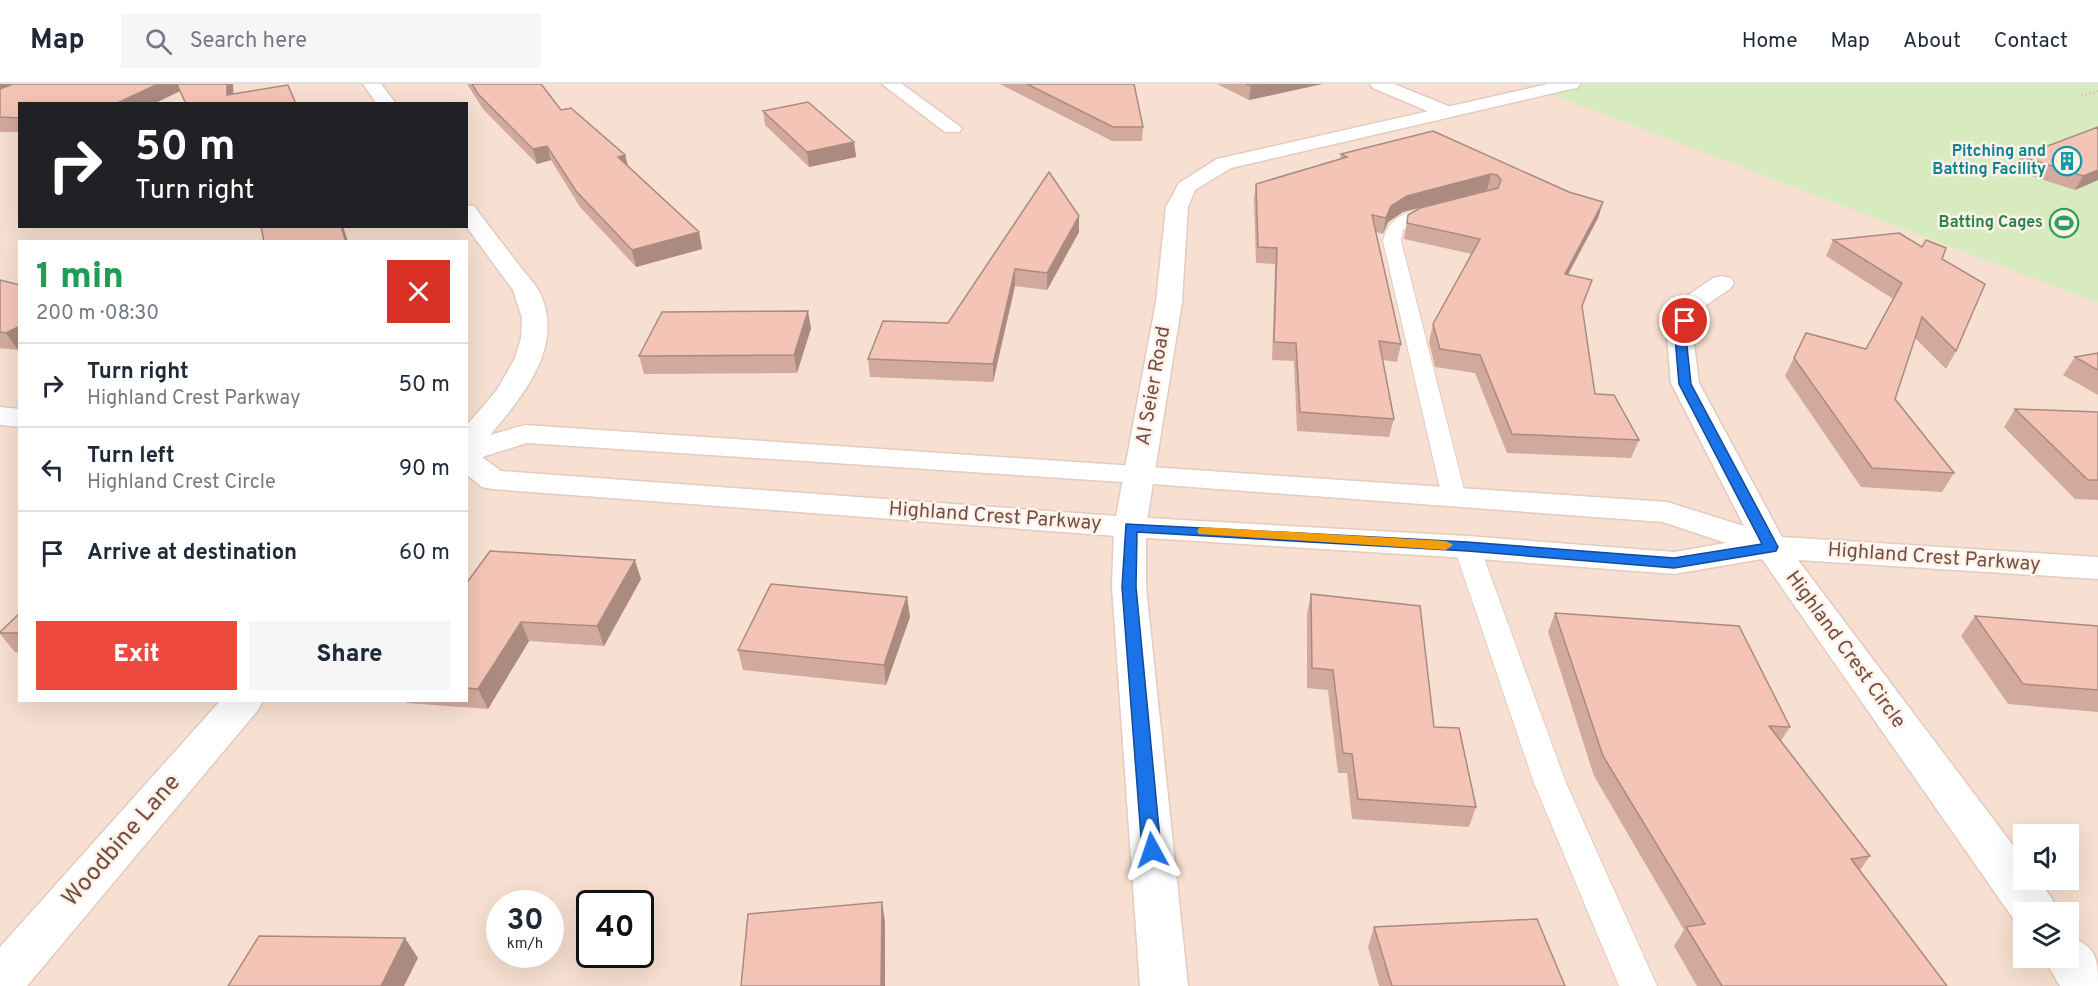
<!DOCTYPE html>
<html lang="en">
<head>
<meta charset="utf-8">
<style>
	:root { --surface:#fff; --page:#f6f6f7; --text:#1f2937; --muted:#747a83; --line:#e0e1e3; --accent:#ee493f }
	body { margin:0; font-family:Overpass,sans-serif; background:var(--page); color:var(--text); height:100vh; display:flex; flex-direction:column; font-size:22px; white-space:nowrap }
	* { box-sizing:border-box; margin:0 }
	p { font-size:20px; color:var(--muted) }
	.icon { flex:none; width:33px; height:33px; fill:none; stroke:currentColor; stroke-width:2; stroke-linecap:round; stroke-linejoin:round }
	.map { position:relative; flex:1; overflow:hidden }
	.details { position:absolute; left:18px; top:156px; width:450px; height:462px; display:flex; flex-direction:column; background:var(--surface); border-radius:0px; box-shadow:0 6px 24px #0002 }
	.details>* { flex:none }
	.top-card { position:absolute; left:18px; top:18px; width:450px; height:126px; border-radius:0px; box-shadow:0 6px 24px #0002; background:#202124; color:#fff; overflow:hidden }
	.controls { position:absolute; left:2013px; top:740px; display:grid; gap:12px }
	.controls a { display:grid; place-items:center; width:66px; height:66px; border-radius:0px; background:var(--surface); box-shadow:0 6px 24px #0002; font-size:30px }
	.speed { position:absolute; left:486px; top:806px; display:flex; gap:12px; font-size:30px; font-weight:700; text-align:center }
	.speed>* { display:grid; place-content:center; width:78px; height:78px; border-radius:50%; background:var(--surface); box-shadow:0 6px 24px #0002; line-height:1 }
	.speed small { font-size:15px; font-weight:400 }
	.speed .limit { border:3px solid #111; border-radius:9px; background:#fff; color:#111 }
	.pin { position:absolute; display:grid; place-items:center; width:51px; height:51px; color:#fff; margin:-26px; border:3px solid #fff; border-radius:50%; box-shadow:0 2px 6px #0007 }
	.me { position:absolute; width:66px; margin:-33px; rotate:355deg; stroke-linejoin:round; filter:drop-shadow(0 0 4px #0008) }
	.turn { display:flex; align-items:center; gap:21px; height:126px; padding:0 18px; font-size:27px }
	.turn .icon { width:78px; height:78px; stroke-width:2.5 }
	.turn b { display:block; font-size:42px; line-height:51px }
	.round { display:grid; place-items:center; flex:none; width:63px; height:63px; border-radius:0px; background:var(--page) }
	.summary { display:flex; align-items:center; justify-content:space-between; height:102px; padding:0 18px }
	h1 { font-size:36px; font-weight:800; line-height:45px; color:#1e9e55 }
	.button { display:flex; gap:12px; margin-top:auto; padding:12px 18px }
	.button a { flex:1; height:69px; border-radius:0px; background:var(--accent); color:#fff; font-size:24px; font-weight:800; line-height:69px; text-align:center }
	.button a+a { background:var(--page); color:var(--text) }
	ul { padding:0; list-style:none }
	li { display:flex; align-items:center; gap:18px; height:84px; padding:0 18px; border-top:2px solid var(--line) }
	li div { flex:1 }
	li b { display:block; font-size:22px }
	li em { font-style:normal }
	header { display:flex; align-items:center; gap:36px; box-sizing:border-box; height:84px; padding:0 30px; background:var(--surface); border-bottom:2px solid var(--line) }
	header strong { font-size:28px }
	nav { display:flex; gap:33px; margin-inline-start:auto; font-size:21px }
	.search { width:420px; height:54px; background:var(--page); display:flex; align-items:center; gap:15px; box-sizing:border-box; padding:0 21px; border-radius:0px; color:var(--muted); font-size:22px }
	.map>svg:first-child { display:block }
	.residential { fill:#f7e0d1; fill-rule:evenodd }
	.green { fill:#d8ebbf }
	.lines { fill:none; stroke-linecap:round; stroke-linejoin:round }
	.service-casing { stroke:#e4cabf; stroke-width:2 }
	.minor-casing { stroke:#e4cabf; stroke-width:3 }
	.tertiary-casing { stroke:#e4cabf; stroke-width:3 }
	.path { stroke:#d8a89a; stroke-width:2; stroke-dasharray:1 3; stroke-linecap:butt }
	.service { fill:#fff; fill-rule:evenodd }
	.minor { fill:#fff; fill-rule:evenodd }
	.tertiary { fill:#fff; fill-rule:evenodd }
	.wall { fill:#d2a99d }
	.shaded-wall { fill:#ab8a80 }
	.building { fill:#f4c5b7; stroke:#ab8a80; stroke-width:1.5 }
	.route { fill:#1a73e8; stroke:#114b97; stroke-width:1.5 }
	.slow { fill:#f59e0b }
	.labels { text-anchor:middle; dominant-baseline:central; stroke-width:5; stroke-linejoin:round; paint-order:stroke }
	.far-culture-label { font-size:16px; font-weight:bold; fill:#0d838f; stroke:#fff2e8; text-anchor:end }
	.far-leisure-label { font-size:16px; font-weight:bold; fill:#27864d; stroke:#fff2e8; text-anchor:end }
	.street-label { font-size:20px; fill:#754f46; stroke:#fff2e8 }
	.near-street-label { font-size:24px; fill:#754f46; stroke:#fff2e8 }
</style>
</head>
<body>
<header>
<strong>Map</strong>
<div class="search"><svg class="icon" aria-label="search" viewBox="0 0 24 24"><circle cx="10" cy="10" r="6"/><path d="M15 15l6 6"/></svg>Search here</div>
<nav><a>Home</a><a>Map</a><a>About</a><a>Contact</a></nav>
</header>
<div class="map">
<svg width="2098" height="902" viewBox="0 0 2098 902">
	<rect width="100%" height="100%" fill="#fdede0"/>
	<path class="residential" d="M 0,0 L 2098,0 L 2098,902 L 0,902 ZM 20,20 L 466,20 L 466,142 L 20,142 ZM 20,158 L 466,158 L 466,616 L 20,616 ZM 2024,750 L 2068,750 L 2068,795 L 2024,795 ZM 500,819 L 550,819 L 550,870 L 500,870 ZM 590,819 L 640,819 L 640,870 L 590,870 ZM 2024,828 L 2068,828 L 2068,873 L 2024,873 Z"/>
	<path class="green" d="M 1574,0 L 2098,0 L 2098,219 L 1542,7 Z"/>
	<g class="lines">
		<g class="service-casing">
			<path id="service" d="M 1441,121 L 1447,122 L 1449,126 L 1447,130 L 1416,138 L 1403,146 L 1401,157 L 1466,413 L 1463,418 L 1454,421 L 1445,418 L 1442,413 L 1383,157 C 1390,127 1415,127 1441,121 Z
				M 1467,455 L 1476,457 L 1480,463 L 1566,699 L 1657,902 L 1619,902 L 1534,699 L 1454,463 L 1458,457 Z"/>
		</g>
		<g class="minor-casing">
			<path id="minor" d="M 363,0 L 381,0 L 396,20 L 377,20 Z
				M 882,0 L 902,0 L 962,44 L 959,48 L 945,48 Z
				M 1370,0 L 1394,0 L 1453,24 L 1455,28 L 1453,32 L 1439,32 L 1373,4 Z
				M 466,121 L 474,122 C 489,142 504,162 519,181 C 526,191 536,200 541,211 C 564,264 522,313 490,351 L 525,341 L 1667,418 L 1744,442 L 1671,299 L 1667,253 L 1681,216 L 1713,194 L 1722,192 L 1731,194 L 1734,199 L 1731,204 L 1702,224 L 1693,253 L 1699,299 L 1782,453 L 2098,473 L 2098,495 L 1798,476 L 2024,776 L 2024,795 L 2037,795 L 2051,813 L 2058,828 L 2024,828 L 2024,844 L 2019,843 L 1762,475 L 1674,490 L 1467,474 L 1130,453 L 493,405 L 482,403 L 466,390 L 466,342 L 497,306 L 515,274 L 521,254 L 522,234 L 513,206 L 466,142 ZM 527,359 L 1139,399 L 1663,438 L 1726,459 L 1674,468 L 1467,452 L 1130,433 L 501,387 L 482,373 Z
				M 0,323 L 20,325 L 20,343 L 0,341 Z
				M 221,616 L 263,616 L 258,626 L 27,902 L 0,902 L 0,863 Z
				M 2068,852 C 2097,863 2098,874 2098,902 L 2060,902 L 2043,873 L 2068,873 Z"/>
		</g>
		<g class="tertiary-casing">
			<path id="tertiary" d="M 1548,0 L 1580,0 L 1577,4 L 1571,5 L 1231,84 L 1195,106 L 1188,123 L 1182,218 L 1146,443 L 1146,503 L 1188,902 L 1140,902 L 1112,503 L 1114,443 L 1156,218 L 1166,123 L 1179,99 L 1217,75 Z"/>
		</g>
		<path class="path" d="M 2082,12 L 2098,7"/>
		<use href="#service" class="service"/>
		<use href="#minor" class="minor"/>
		<use href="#tertiary" class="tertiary"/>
	</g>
	<path class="wall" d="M 0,0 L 233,0 L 233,10 L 296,20 L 180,7 L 153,20 L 20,20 L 20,48 L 0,48 Z
		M 467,0 L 541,0 L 561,26 L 625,71 L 628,82 L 699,148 L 702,165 L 636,183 L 580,123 L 551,76 L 537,80 L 483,25 Z
		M 1000,0 L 1134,0 L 1143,43 L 1142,57 L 1112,57 Z
		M 1217,0 L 1322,0 L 1249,16 Z
		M 763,27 L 854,58 L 856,73 L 809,83 L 765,41 Z
		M 2098,43 L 2098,96 L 2075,106 L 2013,86 L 2021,72 Z
		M 1433,47 L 1569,108 L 1603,118 L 1598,134 L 1568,191 L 1582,223 L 1595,310 L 1639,356 L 1631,374 L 1507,369 L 1475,289 L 1435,283 L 1429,258 L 1433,240 L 1472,170 L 1404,155 L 1408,131 L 1489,106 L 1487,106 L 1403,128 L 1388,138 L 1383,150 L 1376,148 L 1401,260 L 1397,278 L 1383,276 L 1394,335 L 1389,353 L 1297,347 L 1294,277 L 1272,276 L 1275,180 L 1256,179 L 1254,115 L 1256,100 L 1340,75 L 1341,70 Z
		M 1049,88 L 1079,148 L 1047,206 L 1015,202 L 993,298 L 870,293 L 868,275 L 948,239 Z
		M 1833,156 L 1942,175 L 1956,267 L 1946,285 L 1915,254 L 1895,315 L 1954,389 L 1942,408 L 1861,403 L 1785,292 L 1806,249 L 1866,265 L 1893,215 L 1826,172 Z
		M 0,196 L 18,266 L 0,264 Z
		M 811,244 L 797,289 L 644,290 L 639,272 Z
		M 2098,269 L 2098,311 L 2063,291 L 2075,273 Z
		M 2015,325 L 2098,328 L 2098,416 L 2075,415 L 2004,343 Z
		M 641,495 L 604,562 L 529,557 L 488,625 L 407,619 L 405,616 L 466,616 L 466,500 Z
		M 1311,510 L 1434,643 L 1476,723 L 1469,743 L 1352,735 L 1347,689 L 1338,689 L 1328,606 L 1307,604 L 1307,530 Z
		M 907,513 L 910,533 L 886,601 L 743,586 L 738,566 Z
		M 20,529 L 20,569 L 15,568 L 0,550 L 0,548 Z
		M 1555,529 L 1790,643 L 1781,657 L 1870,772 L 1860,786 L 1947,902 L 1697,902 L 1674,862 L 1684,846 L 1594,692 L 1548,548 Z
		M 1975,532 L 2098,542 L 2098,628 L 2008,620 L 1961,552 Z
		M 1374,843 L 1565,902 L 1379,902 L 1368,863 Z"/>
	<path class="shaded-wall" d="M 0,0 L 16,0 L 0,7 Z
		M 158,0 L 177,0 L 180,7 L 153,20 L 115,20 Z
		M 227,0 L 233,0 L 234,20 L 227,11 Z
		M 1261,0 L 1322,0 L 1249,16 L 1251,2 Z
		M 854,58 L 856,73 L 809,83 L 807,68 Z
		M 547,62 L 551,76 L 537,80 L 533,65 Z
		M 625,71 L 629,86 L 618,73 Z
		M 2098,86 L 2098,96 L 2075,106 L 2083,92 Z
		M 1491,90 L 1487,106 L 1403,128 L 1388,138 L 1383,150 L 1386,134 L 1391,122 L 1407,112 Z
		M 1603,118 L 1598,134 L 1559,207 L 1565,190 Z
		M 1079,132 L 1079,148 L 1047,206 L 1047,189 Z
		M 341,142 L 343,142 L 348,158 L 346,158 Z
		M 699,148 L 702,165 L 636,183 L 632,166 Z
		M 1015,185 L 1015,202 L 993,298 L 993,280 Z
		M 808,227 L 811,244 L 797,289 L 794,271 Z
		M 20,242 L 20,266 L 18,266 L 6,249 Z
		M 635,476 L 641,495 L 604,562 L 597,542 Z
		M 907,513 L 910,533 L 886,601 L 884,581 Z
		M 521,538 L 529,557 L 488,625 L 478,605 Z
		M 882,818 L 885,837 L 885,902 L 881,902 Z
		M 405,854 L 418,874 L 404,902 L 381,902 Z"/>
	<path class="building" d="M 13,0 L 158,0 L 115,20 L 20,20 L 20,34 L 0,33 L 0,5 Z
		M 177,0 L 227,0 L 227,11 L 288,1 L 296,20 L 186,20 Z
		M 472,0 L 541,0 L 561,26 L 571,24 L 625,71 L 618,73 L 699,148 L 632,166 L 576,107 L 547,62 L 533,65 L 479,11 Z
		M 1027,0 L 1134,0 L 1143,43 L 1113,43 Z
		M 1246,0 L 1261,0 L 1251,2 Z
		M 808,18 L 854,58 L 807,68 L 763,27 Z
		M 2098,43 L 2098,86 L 2083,92 L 2021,72 Z
		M 1433,47 L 1569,108 L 1603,118 L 1565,190 L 1592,196 L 1582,222 L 1595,310 L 1614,311 L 1639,356 L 1512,350 L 1480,271 L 1440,265 L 1433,240 L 1480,155 L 1407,139 L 1408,131 L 1420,124 L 1498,104 L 1501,96 L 1497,91 L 1491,90 L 1407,112 L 1391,122 L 1386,134 L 1372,131 L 1401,260 L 1379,257 L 1394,335 L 1300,328 L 1296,259 L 1274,258 L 1277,164 L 1258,163 L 1256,100 L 1347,73 L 1341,70 Z
		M 1049,88 L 1079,132 L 1047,189 L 1015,185 L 993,280 L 868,275 L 883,237 L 948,239 Z
		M 261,142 L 341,142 L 346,158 L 264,158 Z
		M 1899,149 L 1922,163 L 1926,156 L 1946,164 L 1942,175 L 1985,200 L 1956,267 L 1922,233 L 1895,315 L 1954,389 L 1872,384 L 1794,274 L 1806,249 L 1866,265 L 1902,199 L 1833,156 Z
		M 0,196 L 20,201 L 20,242 L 6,249 L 0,248 Z
		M 808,227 L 794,271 L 639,272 L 662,228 Z
		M 2098,269 L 2098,286 L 2075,273 Z
		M 2015,325 L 2098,328 L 2098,396 L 2088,396 Z
		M 490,467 L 635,476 L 597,542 L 521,538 L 478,605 L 466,604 L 466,500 Z
		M 771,500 L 907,513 L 884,581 L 738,566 Z
		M 1311,510 L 1420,522 L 1434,643 L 1459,644 L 1476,723 L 1358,715 L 1352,670 L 1343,669 L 1333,586 L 1312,584 Z
		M 20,529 L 20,549 L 0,549 L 0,548 Z
		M 1555,529 L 1739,542 L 1790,643 L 1769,642 L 1870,772 L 1851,775 L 1947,902 L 1722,902 L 1686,843 L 1705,840 L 1603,672 Z
		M 1975,532 L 2098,542 L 2098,606 L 2023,600 Z
		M 882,818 L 881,902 L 741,902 L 748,830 Z
		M 1537,835 L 1565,902 L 1392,902 L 1374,843 Z
		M 259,852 L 405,854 L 381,902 L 228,902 Z"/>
	<path class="route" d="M 1685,234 L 1690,237 L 1686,253 L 1691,300 L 1778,463 L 1776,467 L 1674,484 L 1467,467 L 1137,448 L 1136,503 L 1161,766 L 1158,772 L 1152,774 L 1145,772 L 1142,766 L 1122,503 L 1126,440 L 1467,458 L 1674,474 L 1762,460 L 1679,300 L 1675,253 L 1680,237 Z"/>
	<path class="slow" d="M 1203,443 L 1446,457 L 1453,461 L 1446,466 L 1199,450 L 1197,447 L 1199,444 Z"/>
	<defs>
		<g id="building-ring" transform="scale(1.5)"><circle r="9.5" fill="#fff2e8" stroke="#0f9aa8" stroke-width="1.5"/><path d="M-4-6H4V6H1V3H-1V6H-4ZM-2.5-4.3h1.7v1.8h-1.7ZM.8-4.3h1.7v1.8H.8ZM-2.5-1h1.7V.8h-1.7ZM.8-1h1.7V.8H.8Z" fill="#0f9aa8"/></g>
		<g id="stadium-ring" transform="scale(1.5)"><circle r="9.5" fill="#fff2e8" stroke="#2e9e5b" stroke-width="1.5"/><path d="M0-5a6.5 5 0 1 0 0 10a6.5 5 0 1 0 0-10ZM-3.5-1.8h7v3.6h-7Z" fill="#2e9e5b"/></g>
	</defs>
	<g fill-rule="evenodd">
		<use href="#building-ring" x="2067" y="77"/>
		<use href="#stadium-ring" x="2064" y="139"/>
	</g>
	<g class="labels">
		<g class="far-culture-label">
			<text x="2046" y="68">Pitching and<tspan x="2046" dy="18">Batting Facility</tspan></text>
		</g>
		<g class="far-leisure-label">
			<text x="2043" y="139">Batting Cages</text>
		</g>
		<g class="street-label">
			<text transform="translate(1154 302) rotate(-80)">Al Seier Road</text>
			<text transform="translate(995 433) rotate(4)">Highland Crest Parkway</text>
			<text transform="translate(1934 474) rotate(4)">Highland Crest Parkway</text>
			<text transform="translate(1845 566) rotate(54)">Highland Crest Circle</text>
		</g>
		<g class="near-street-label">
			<text transform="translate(122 757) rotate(-49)">Woodbine Lane</text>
		</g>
	</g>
</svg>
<div class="controls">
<a><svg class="icon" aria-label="sound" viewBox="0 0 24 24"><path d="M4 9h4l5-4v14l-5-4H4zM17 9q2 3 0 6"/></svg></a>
<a><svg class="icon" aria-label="layers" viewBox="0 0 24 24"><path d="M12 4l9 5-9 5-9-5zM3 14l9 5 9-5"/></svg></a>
</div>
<div class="speed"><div>30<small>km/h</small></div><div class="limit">40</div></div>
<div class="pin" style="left:1685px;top:237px;background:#d93025"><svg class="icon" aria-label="arrive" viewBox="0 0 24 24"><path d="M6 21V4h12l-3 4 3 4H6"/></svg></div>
<svg class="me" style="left:1152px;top:766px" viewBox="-20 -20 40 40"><path d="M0-17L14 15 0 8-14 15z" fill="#1a73e8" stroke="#fff" stroke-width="4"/></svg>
<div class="top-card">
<div class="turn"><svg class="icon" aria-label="right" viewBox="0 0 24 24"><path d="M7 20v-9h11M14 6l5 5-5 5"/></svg><div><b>50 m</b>Turn right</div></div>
</div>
<section class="details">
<div class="summary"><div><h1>1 min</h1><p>200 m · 08:30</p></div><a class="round" style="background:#d93025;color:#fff"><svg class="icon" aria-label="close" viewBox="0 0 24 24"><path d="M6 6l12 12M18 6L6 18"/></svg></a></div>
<ul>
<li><svg class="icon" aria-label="right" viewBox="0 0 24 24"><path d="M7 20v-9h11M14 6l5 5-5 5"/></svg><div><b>Turn right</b><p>Highland Crest Parkway</p></div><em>50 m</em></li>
<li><svg class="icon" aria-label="left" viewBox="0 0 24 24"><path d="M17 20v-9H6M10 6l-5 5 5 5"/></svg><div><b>Turn left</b><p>Highland Crest Circle</p></div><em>90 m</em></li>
<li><svg class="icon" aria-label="arrive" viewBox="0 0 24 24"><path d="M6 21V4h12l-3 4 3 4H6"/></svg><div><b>Arrive at destination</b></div><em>60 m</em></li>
</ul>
<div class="button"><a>Exit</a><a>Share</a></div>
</section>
</div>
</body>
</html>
